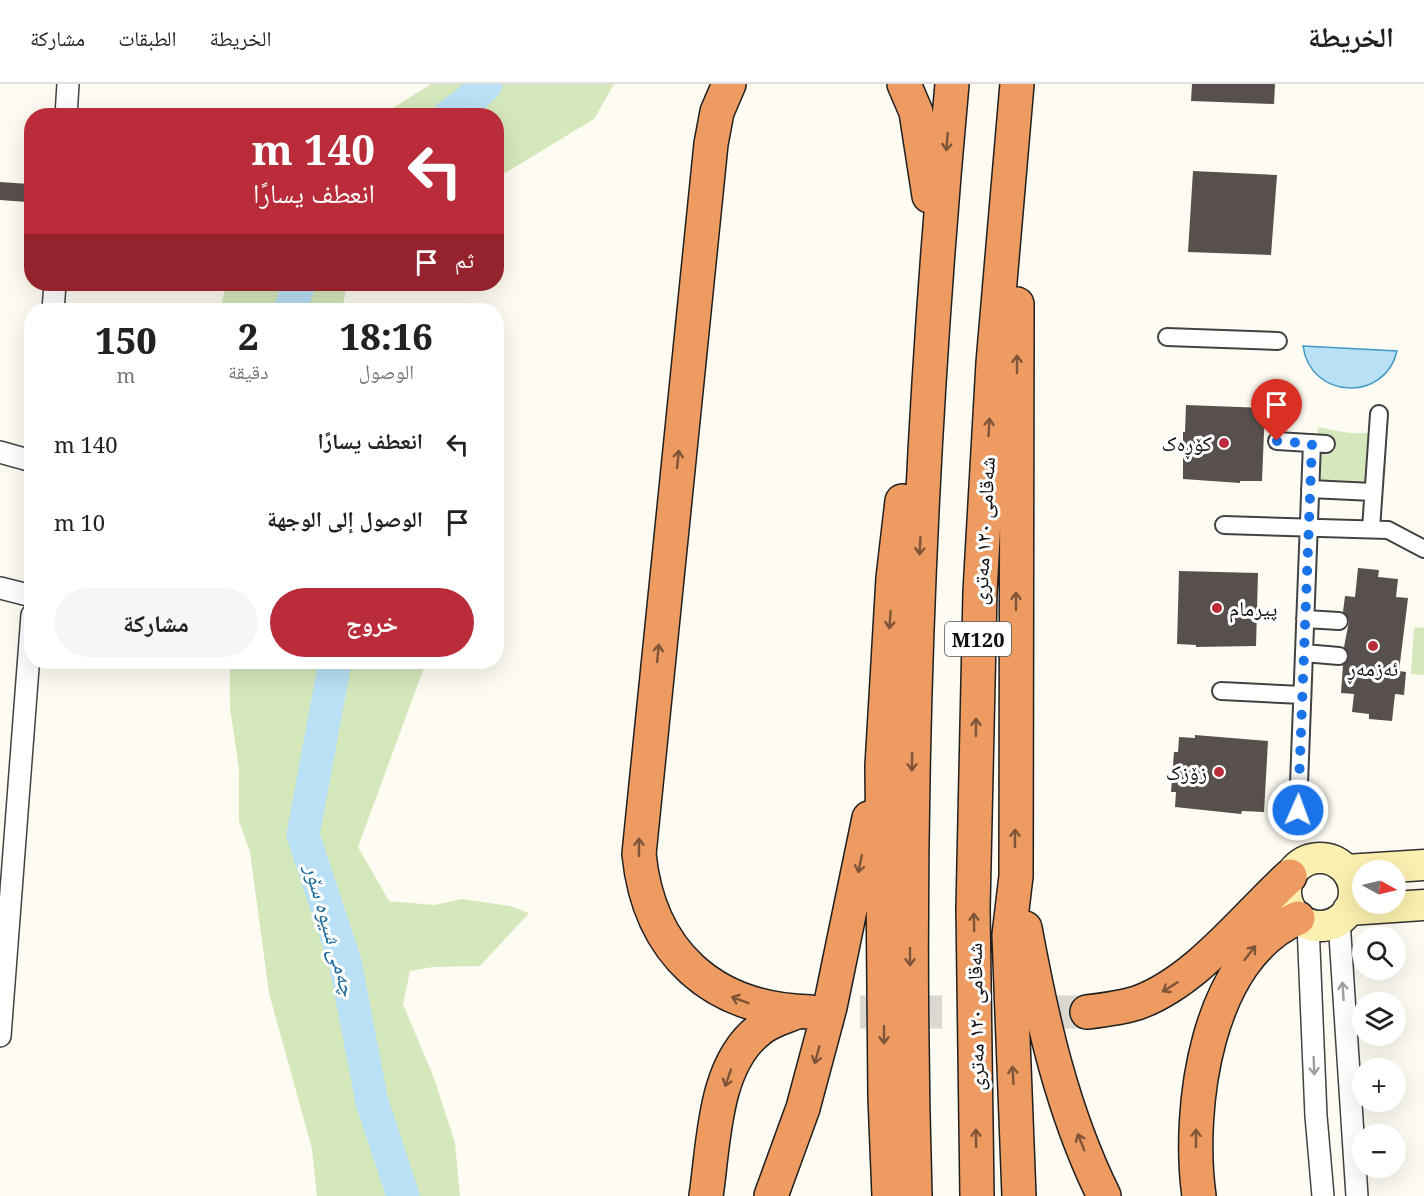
<!DOCTYPE html>
<html lang="ar">
<head>
<meta charset="utf-8">
<style>
	:root { --surface:#fff; --page:#f6f6f6; --text:#222; --muted:#767676; --line:#e0e0e0; --accent:#ba2c39 }
	body { margin:0; font-family:"Noto Serif","Noto Naskh Arabic",serif; background:var(--page); color:var(--text); direction:rtl; height:100vh; display:flex; flex-direction:column; font-size:22px; white-space:nowrap }
	* { box-sizing:border-box; margin:0 }
	p { font-size:20px; color:var(--muted) }
	.icon { flex:none; width:33px; height:33px; fill:none; stroke:currentColor; stroke-width:2; stroke-linecap:round; stroke-linejoin:round }
	.map { position:relative; flex:1; overflow:hidden; direction:ltr }
	.side { position:absolute; left:24px; top:219px; width:480px; height:366px; display:flex; flex-direction:column; background:var(--surface); border-radius:24px; box-shadow:0 6px 24px #0002; direction:rtl }
	.side>* { flex:none }
	.hud { position:absolute; left:24px; top:24px; width:480px; height:183px; border-radius:24px; box-shadow:0 6px 24px #0002; direction:rtl; background:#ba2c39; color:#fff; overflow:hidden }
	.needle { width:39px; rotate:98deg }
	.buttons { position:absolute; left:1352px; top:776px; display:grid; gap:12px }
	.buttons a { display:grid; place-items:center; width:54px; height:54px; border-radius:50%; background:var(--surface); box-shadow:0 6px 24px #0002; font-size:30px }
	.pin { position:absolute; display:grid; place-items:center; width:51px; height:51px; color:#fff; margin:-62px -26px; border-radius:50% 50% 50% 0; rotate:-45deg; box-shadow:0 0 6px #0007 }
	.pin .icon { rotate:45deg }
	.me { position:absolute; width:66px; margin:-33px; rotate:2deg; stroke-linejoin:round; filter:drop-shadow(0 0 4px #0008) }
	.turn { display:flex; align-items:center; gap:21px; height:126px; padding:0 30px; font-size:27px }
	.turn .icon { width:78px; height:78px; stroke-width:2.5 }
	.turn b { display:block; font-size:42px; line-height:51px }
	.then { display:flex; align-items:center; height:57px; padding:0 30px; background:#0003; gap:12px; font-size:22px }
	.eta { display:flex; justify-content:space-evenly; align-items:center; height:102px; text-align:center }
	.eta b { font-size:36px; font-weight:800; line-height:42px }
	.primary-button { display:flex; gap:12px; margin-top:auto; padding:12px 30px }
	.primary-button a { flex:1; height:69px; border-radius:36px; background:var(--accent); color:#fff; font-size:24px; font-weight:800; line-height:69px; text-align:center }
	.primary-button a+a { background:var(--page); color:var(--text) }
	ul { padding:0; list-style:none }
	li { display:flex; align-items:center; gap:18px; height:78px; padding:0 30px }
	li div { flex:1 }
	li b { display:block; font-size:22px }
	li em { font-style:normal }
	header { display:flex; align-items:center; gap:36px; box-sizing:border-box; height:84px; padding:0 30px; background:var(--surface); border-bottom:2px solid var(--line) }
	header strong { font-size:28px }
	nav { display:flex; gap:33px; margin-inline-start:auto; font-size:21px }
	.map>svg:first-child { display:block }
	.green { fill:#d5e8bc }
	.water { fill:#b9e0f4; stroke:#4398c8; stroke-width:1.5 }
	.lines { fill:none; stroke-linecap:round; stroke-linejoin:round }
	.river { stroke:#b9e0f4; stroke-width:33 }
	.building { fill:#58504c }
	.motorway-tunnel { stroke:#dad8d0; stroke-width:33; stroke-dasharray:33 16; stroke-linecap:butt }
	.pedestrian-casing { stroke:#424242; stroke-width:20 }
	.minor-casing { stroke:#424242; stroke-width:24 }
	.secondary-casing { stroke:#313131; stroke-width:33 }
	.motorway-casing { stroke:#202020; stroke-width:36 }
	.pedestrian { stroke:#fff; stroke-width:16 }
	.minor { stroke:#fff; stroke-width:21 }
	.secondary { stroke:#fbf0b0; stroke-width:30 }
	.motorway { stroke:#ee9b61; stroke-width:33 }
	.oneway { stroke:#7e5538 }
	.oneway2 { stroke:#9f9f9f }
	.route { stroke:#1a73e8; stroke-width:10; stroke-dasharray:0 18 }
	.poi-dot { fill:#ba2c39; stroke:#fff; stroke-width:2 }
	.labels { text-anchor:middle; dominant-baseline:central; stroke-width:6; stroke-linejoin:round; paint-order:stroke }
	.shield { fill:#fff; stroke:#575757; stroke-width:1.5 }
	.shield-label { font-size:20px; font-weight:bold; fill:#0f0f0f }
	.poi-label { font-size:21px; fill:#0f0f0f; stroke:#fff; text-anchor:end }
	.street-label { font-size:21px; fill:#0f0f0f; stroke:#fff }
	.water-label { font-size:22px; font-style:italic; fill:#1d6a9d; stroke:#fff }
</style>
</head>
<body>
<header>
<strong>الخريطة</strong>
<nav><a>الخريطة</a><a>الطبقات</a><a>مشاركة</a></nav>
</header>
<div class="map">
<svg width="1424" height="1112" viewBox="0 0 1424 1112">
	<rect width="100%" height="100%" fill="#fefbf2"/>
	<path class="green" d="M 431,0 L 614,0 L 594,35 L 497,94 L 496,32 L 382,31 Z
		M 226,200 L 347,200 L 342,226 L 220,226 Z
		M 1318,343 C 1335,346 1358,353 1375,347 L 1370,405 L 1314,403 Z
		M 1414,543 L 1424,544 L 1424,591 L 1411,590 Z
		M 230,578 L 426,578 L 358,763 L 389,817 L 434,821 L 462,815 L 510,822 L 529,829 L 480,882 L 433,883 L 410,887 L 403,920 L 434,994 L 455,1059 L 460,1112 L 317,1112 L 312,1065 L 269,909 L 250,768 L 239,737 L 239,685 L 230,624 Z"/>
	<path class="water" d="M 1303,262 L 1397,267 C 1385,319 1310,315 1303,262 Z"/>
	<g class="lines">
		<path class="river" d="M 449,32 L 467,19 L 486,0
			M 290,226 L 299,200
			M 335,578 L 303,751 L 345,878 L 372,1018 L 403,1112"/>
	</g>
	<path class="building" d="M 1192,0 L 1275,0 L 1274,20 L 1191,17 Z
		M 1193,87 L 1277,91 L 1271,171 L 1188,168 Z
		M 0,98 L 29,100 L 27,118 L 0,116 Z
		M 1186,321 L 1265,324 L 1262,397 L 1240,397 L 1240,399 L 1183,395 L 1183,348 L 1185,348 Z
		M 1358,484 L 1379,486 L 1378,493 L 1398,495 L 1396,513 L 1408,514 L 1399,587 L 1406,588 L 1404,611 L 1395,610 L 1392,637 L 1369,635 L 1369,630 L 1352,628 L 1354,610 L 1341,609 L 1343,581 L 1349,572 L 1344,563 L 1349,537 L 1343,528 L 1345,512 L 1355,513 Z
		M 1179,487 L 1258,489 L 1256,562 L 1196,563 L 1196,561 L 1177,560 Z
		M 1195,651 L 1268,657 L 1264,728 L 1242,727 L 1241,730 L 1175,723 L 1176,708 L 1171,708 L 1174,668 L 1178,668 L 1179,653 L 1195,654 Z"/>
	<g class="lines">
		<path class="motorway-tunnel" d="M 811,928 L 1087,928"/>
		<g class="pedestrian-casing">
			<path id="pedestrian" d="M 1167,253 L 1278,257
				M 1277,357 L 1326,360
				M 1310,405 L 1373,408
				M 1224,441 L 1388,446 L 1424,465
				M 1371,445 L 1379,330
				M 1305,535 L 1339,537
				M 1304,569 L 1339,572
				M 1221,607 L 1302,611
				M 1298,726 L 1312,359"/>
		</g>
		<g class="minor-casing">
			<path id="minor" d="M 66,32 L 68,0
				M 53,226 L 55,200
				M 0,368 L 32,377
				M 0,504 L 32,512
				M 1339,836 L 1357,1112
				M 1308,840 L 1316,1032 L 1323,1112
				M 0,952 L 32,531"/>
		</g>
		<g class="secondary-casing">
			<path id="secondary" d="M1286 808a34 34 0 1 1 68 0a34 34 0 1 1-68 0Z
				M 1346,786 L 1424,781
				M 1348,826 L 1424,821"/>
		</g>
		<g class="motorway-casing">
			<path id="motorway" d="M 729,0 L 717,28 L 711,60 L 639,770 C 649,869 713,926 811,928
				M 904,0 L 916,28 L 929,112
				M 1017,220 L 1016,792 L 1009,851 L 1019,1112
				M 1025,844 C 1042,936 1062,1027 1104,1112
				M 1087,928 C 1104,926 1121,924 1137,919 C 1196,898 1244,834 1290,792
				M 706,1112 C 714,1060 713,982 759,946 C 769,937 784,933 797,928
				M 771,1112 L 803,1024 L 830,923 L 869,734
				M 889,1112 L 885,1013 L 882,682 L 893,494 L 902,417
				M 915,1112 C 904,741 918,370 952,0
				M 977,1112 L 973,825 L 980,508 L 993,279 L 1017,0
				M 1199,1112 C 1187,1025 1206,873 1298,834"/>
		</g>
		<use href="#pedestrian" class="pedestrian"/>
		<use href="#minor" class="minor"/>
		<use href="#secondary" class="secondary"/>
		<use href="#motorway" class="motorway"/>
	</g>
	<defs><path id="oneway-shaft" d="M-6 0H5M1.5-3L5.5 0L1.5 3" fill="none" stroke-width="1.6" stroke-linecap="round" stroke-linejoin="round" transform="scale(1.5)"/></defs>
	<g class="oneway">
		<use href="#oneway-shaft" transform="translate(947 58) rotate(95)"/>
		<use href="#oneway-shaft" transform="translate(1017 280) rotate(-90)"/>
		<use href="#oneway-shaft" transform="translate(989 343) rotate(-87)"/>
		<use href="#oneway-shaft" transform="translate(678 375) rotate(-84)"/>
		<use href="#oneway-shaft" transform="translate(920 462) rotate(93)"/>
		<use href="#oneway-shaft" transform="translate(1016 517) rotate(-90)"/>
		<use href="#oneway-shaft" transform="translate(890 536) rotate(94)"/>
		<use href="#oneway-shaft" transform="translate(658 569) rotate(-84)"/>
		<use href="#oneway-shaft" transform="translate(976 643) rotate(-89)"/>
		<use href="#oneway-shaft" transform="translate(912 678) rotate(91)"/>
		<use href="#oneway-shaft" transform="translate(1015 754) rotate(-90)"/>
		<use href="#oneway-shaft" transform="translate(639 763) rotate(-90)"/>
		<use href="#oneway-shaft" transform="translate(860 780) rotate(102)"/>
		<use href="#oneway-shaft" transform="translate(974 838) rotate(-91)"/>
		<use href="#oneway-shaft" transform="translate(1250 869) rotate(-52)"/>
		<use href="#oneway-shaft" transform="translate(910 873) rotate(90)"/>
		<use href="#oneway-shaft" transform="translate(1170 903) rotate(148)"/>
		<use href="#oneway-shaft" transform="translate(740 916) rotate(-159)"/>
		<use href="#oneway-shaft" transform="translate(884 951) rotate(90)"/>
		<use href="#oneway-shaft" transform="translate(817 971) rotate(105)"/>
		<use href="#oneway-shaft" transform="translate(1013 991) rotate(-93)"/>
		<use href="#oneway-shaft" transform="translate(728 994) rotate(109)"/>
		<use href="#oneway-shaft" transform="translate(976 1054) rotate(-91)"/>
		<use href="#oneway-shaft" transform="translate(1196 1054) rotate(-89)"/>
		<use href="#oneway-shaft" transform="translate(1081 1058) rotate(-112)"/>
	</g>
	<g class="oneway2">
		<use href="#oneway-shaft" transform="translate(1343 907) rotate(-94)"/>
		<use href="#oneway-shaft" transform="translate(1314 982) rotate(88)"/>
	</g>
	<g class="lines">
		<path class="route" d="M 1277,357 L 1312,360 L 1298,726"/>
	</g>
	<g class="poi-dot">
		<circle cx="1224" cy="359" r="6"/>
		<circle cx="1217" cy="524" r="6"/>
		<circle cx="1373" cy="562" r="6"/>
		<circle cx="1219" cy="688" r="6"/>
	</g>
	<g class="labels">
		<rect class="shield" x="945" y="538" width="66" height="34" rx="4.5"/>
		<g class="shield-label">
			<text x="978" y="555">M120</text>
		</g>
		<g class="poi-label">
			<text x="1212" y="359">کۆڕەک</text>
			<text x="1229" y="524" text-anchor="start">پیرمام</text>
			<text x="1373" y="584" text-anchor="middle">ئەزمەڕ</text>
			<text x="1207" y="688">زۆزک</text>
		</g>
		<g class="street-label">
			<text transform="translate(983 447) rotate(-87)">شەقامی ١٢٠ مەتری</text>
			<text transform="translate(975 933) rotate(-91)">شەقامی ١٢٠ مەتری</text>
		</g>
		<g class="water-label">
			<text transform="translate(332 846) rotate(74)">چەمی شیوە سۆر</text>
		</g>
	</g>
</svg>
<div class="buttons">
<a><svg class="needle" viewBox="-14 -14 28 28"><path d="M0-13l5 13h-10z" fill="#e53935"/><path d="M0 13l5-13h-10z" fill="#767676"/></svg></a>
<a><svg class="icon" aria-label="search" viewBox="0 0 24 24"><circle cx="10" cy="10" r="6"/><path d="M15 15l6 6"/></svg></a>
<a><svg class="icon" aria-label="layers" viewBox="0 0 24 24"><path d="M12 4l9 5-9 5-9-5zM3 14l9 5 9-5"/></svg></a>
<a>+</a>
<a>−</a>
</div>
<div class="pin" style="left:1277px;top:357px;background:#d93025"><svg class="icon" aria-label="arrive" viewBox="0 0 24 24"><path d="M6 21V4h12l-3 4 3 4H6"/></svg></div>
<svg class="me" style="left:1298px;top:726px" viewBox="-20 -20 40 40"><circle r="17" fill="#1a73e8" stroke="#fff" stroke-width="3"/><path d="M0-11L8 9 0 5-8 9z" fill="#fff"/></svg>
<div class="hud">
<div class="turn"><svg class="icon" aria-label="left" viewBox="0 0 24 24"><path d="M17 20v-9H6M10 6l-5 5 5 5"/></svg><div><b>140 m</b>انعطف يسارًا</div></div>
<div class="then">ثم<svg class="icon" aria-label="arrive" viewBox="0 0 24 24"><path d="M6 21V4h12l-3 4 3 4H6"/></svg></div>
</div>
<section class="side">
<div class="eta">
<div><b>18:16</b><p>الوصول</p></div>
<div><b>2</b><p>دقيقة</p></div>
<div><b>150</b><p>m</p></div>
</div>
<ul>
<li><svg class="icon" aria-label="left" viewBox="0 0 24 24"><path d="M17 20v-9H6M10 6l-5 5 5 5"/></svg><div><b>انعطف يسارًا</b></div><em>140 m</em></li>
<li><svg class="icon" aria-label="arrive" viewBox="0 0 24 24"><path d="M6 21V4h12l-3 4 3 4H6"/></svg><div><b>الوصول إلى الوجهة</b></div><em>10 m</em></li>
</ul>
<div class="primary-button"><a>خروج</a><a>مشاركة</a></div>
</section>
</div>
</body>
</html>
